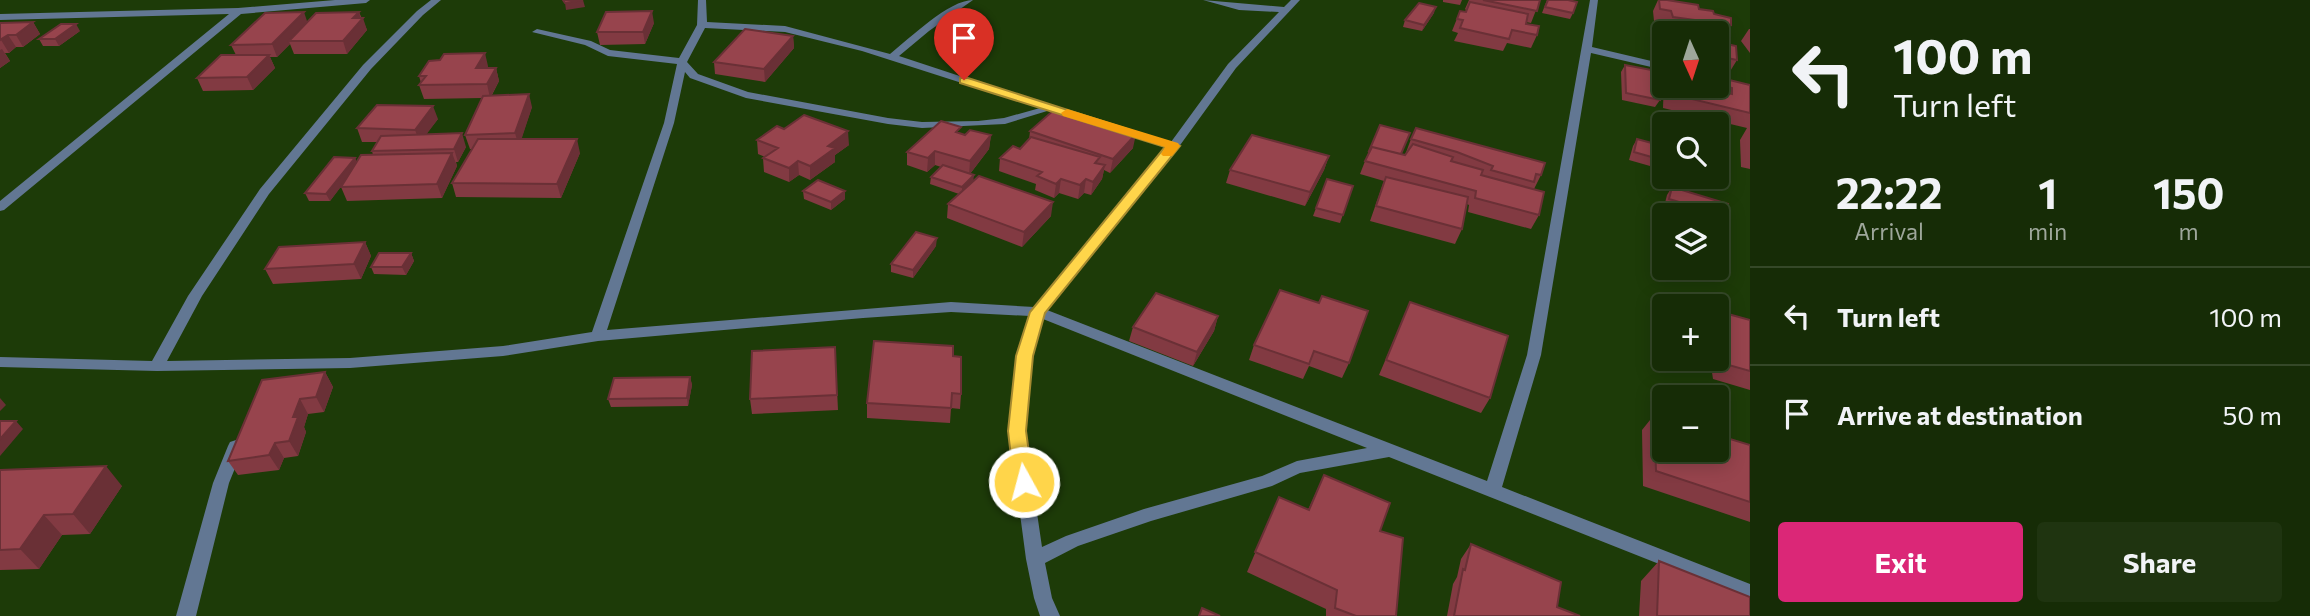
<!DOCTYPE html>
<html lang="en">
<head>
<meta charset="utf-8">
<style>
	:root { --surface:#162c06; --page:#1f3410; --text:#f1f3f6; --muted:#9ea79b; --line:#354828; --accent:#db2777 }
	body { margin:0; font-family:Commissioner,sans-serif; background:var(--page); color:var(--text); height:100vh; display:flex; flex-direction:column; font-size:26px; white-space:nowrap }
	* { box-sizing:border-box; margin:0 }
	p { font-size:23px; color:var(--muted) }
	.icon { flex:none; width:38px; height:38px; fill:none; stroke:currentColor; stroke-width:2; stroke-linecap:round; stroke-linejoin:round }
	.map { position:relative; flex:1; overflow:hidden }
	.side { display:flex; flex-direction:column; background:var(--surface); width:560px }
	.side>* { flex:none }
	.hud { background:#162c06; color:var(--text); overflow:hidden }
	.needle { width:46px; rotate:177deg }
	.buttons { position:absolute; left:1652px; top:21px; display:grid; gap:14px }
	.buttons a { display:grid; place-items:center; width:77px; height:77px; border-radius:7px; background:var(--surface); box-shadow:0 4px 18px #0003,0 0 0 2px var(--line); font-size:35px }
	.pin { position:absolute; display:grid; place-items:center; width:60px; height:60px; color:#fff; margin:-72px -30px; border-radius:50% 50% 50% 0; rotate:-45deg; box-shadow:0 0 7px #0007 }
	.pin .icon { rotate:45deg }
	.me { position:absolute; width:77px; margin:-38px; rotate:353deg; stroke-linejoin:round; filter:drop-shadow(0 0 5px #0008) }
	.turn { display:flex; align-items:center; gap:24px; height:147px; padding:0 28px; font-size:32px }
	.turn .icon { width:91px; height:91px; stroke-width:2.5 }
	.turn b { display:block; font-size:49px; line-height:60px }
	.eta { display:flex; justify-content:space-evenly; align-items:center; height:119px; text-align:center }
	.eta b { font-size:42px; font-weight:700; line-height:49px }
	.cta { display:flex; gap:14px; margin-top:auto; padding:14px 28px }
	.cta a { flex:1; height:80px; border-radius:7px; background:var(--accent); color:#fff; font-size:28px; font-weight:700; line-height:80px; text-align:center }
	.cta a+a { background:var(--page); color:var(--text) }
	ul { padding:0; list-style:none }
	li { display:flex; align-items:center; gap:21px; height:98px; padding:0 28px; border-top:2px solid var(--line) }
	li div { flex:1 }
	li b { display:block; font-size:26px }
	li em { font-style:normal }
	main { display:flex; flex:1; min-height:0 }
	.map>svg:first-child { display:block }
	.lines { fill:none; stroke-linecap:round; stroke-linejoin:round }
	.street { fill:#627793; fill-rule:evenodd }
	.wall { fill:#823a42 }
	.shaded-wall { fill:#6a3036 }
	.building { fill:#97444d; stroke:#6a3036; stroke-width:2 }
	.route { fill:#ffd54a; stroke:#a68a30; stroke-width:2 }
	.slow { fill:#f59e0b }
</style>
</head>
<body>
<main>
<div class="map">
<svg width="1750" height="616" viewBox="0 0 1750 616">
	<rect width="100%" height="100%" fill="#1d3b08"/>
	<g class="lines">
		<path class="street" d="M 335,0 L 370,0 L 366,3 L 241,14 L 4,210 L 0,211 L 0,201 L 229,14 L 0,20 L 0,14 L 238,8 Z
			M 431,0 L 441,0 L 423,15 L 371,69 L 269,194 L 202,296 L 167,361 L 350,358 L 503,346 L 592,332 L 664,123 L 677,64 L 608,56 L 585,45 L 532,32 L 537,29 L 591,41 L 610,50 L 679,58 L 697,25 L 698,0 L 706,0 L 707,22 L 785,26 L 890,54 C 910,38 949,0 973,0 L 929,31 L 899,56 L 1057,108 L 1005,124 L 922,128 L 888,124 L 746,98 L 690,78 L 685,72 L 674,123 L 607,330 L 951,302 L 1034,307 L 1167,147 L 1111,130 L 1111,126 L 1119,126 L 1171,142 L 1228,64 L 1279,12 L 1239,10 L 1203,0 L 1284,7 L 1291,0 L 1300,0 L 1236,68 L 1178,148 L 1047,310 L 1487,481 L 1527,355 L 1590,0 L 1598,0 L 1592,47 L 1664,64 L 1664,70 L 1591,53 L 1541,355 L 1502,487 L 1750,584 L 1750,600 L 1389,457 L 1300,473 L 1272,486 L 1151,521 L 1078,546 L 1045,563 L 1052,598 L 1060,616 L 1040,616 L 1034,598 L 1026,559 L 1009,431 L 1018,356 L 1030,316 L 951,312 L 863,318 L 598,341 L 503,356 L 350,368 L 157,371 L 0,367 L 0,357 L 152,361 L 188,296 L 260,189 L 363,65 L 417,11 ZM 705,28 L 785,32 L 862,51 L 1040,108 L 1004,118 L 978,121 L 922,122 L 888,118 L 748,92 L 698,74 L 687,62 ZM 1043,319 L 1367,448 L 1297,461 L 1262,476 L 1144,509 L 1066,536 L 1042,547 L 1025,431 L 1032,356 Z
			M 236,440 L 242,442 L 244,446 L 229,483 L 196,616 L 176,616 L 213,483 L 228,446 L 230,442 Z"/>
	</g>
	<path class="wall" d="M 1443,0 L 1462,0 L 1460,5 L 1443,2 Z
		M 1469,0 L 1540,0 L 1531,23 L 1526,22 L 1526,24 L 1537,35 L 1531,48 L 1507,43 L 1503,51 L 1454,41 L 1458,33 L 1452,31 L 1460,11 L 1465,12 L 1466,10 L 1465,9 Z
		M 1547,0 L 1573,13 L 1570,19 L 1542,13 Z
		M 1658,0 L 1667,0 L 1714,14 L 1731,25 L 1723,38 L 1717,37 L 1717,33 L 1692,33 L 1666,30 L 1665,24 L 1654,21 L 1653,11 Z
		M 359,12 L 367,30 L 347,54 L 294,54 L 290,44 L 277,57 L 270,57 L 275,68 L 253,90 L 203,91 L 197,78 L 236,55 L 231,45 L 307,22 Z
		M 1434,13 L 1422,31 L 1403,27 L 1405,20 Z
		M 33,22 L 40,34 L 23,47 L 16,47 L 9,53 L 5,53 L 10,61 L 0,68 L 0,23 Z
		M 654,23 L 645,44 L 600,45 L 597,32 Z
		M 1749,29 L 1750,29 L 1750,53 L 1741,41 Z
		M 80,31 L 59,46 L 43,46 L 39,39 Z
		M 1661,31 L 1664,33 L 1664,59 L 1654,57 L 1655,43 Z
		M 793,36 L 794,48 L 765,82 L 715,74 L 714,62 Z
		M 1717,42 L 1737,60 L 1729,73 L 1717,70 Z
		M 1625,65 L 1660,100 L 1655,107 L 1622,100 L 1621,72 Z
		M 488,66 L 487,68 L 496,68 L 499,81 L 492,95 L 532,107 L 521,139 L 580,153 L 561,198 L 456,197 L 452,183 L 472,149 L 470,149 L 465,135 L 482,98 L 424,99 L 419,85 L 421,83 L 419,76 Z
		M 1717,77 L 1750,85 L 1750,169 L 1741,167 L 1740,140 L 1747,128 L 1663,108 L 1664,78 L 1664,86 L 1717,86 Z
		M 438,119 L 426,134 L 466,147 L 458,162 L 456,162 L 457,166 L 442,198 L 347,201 L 341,187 L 344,182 L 330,201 L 309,201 L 305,193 L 355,158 L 357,163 L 373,155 L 372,151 L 377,142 L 362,142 L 357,128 Z
		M 784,129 L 849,145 L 835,155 L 835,162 L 810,180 L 799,175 L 789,182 L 764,172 L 763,158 L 765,157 L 758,154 L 757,140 Z
		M 1030,131 L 1133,148 L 1110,173 L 1104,170 L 1102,179 L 1091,195 L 1084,193 L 1078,199 L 1059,193 L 1054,198 L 1035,190 L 1036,184 L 999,171 L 1000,158 L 1020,149 L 1029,140 Z
		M 961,134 L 965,135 L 991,135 L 989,149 L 970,174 L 974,181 L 1051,216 L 1022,247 L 947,218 L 948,204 L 959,194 L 930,184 L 931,177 L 941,167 L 935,165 L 927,172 L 907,165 L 907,152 Z
		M 1411,139 L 1541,175 L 1534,189 L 1539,215 L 1531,229 L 1468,212 L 1469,205 L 1467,204 L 1462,229 L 1455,244 L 1370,221 L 1384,181 L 1360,174 L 1369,151 L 1405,155 Z
		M 1637,139 L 1655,158 L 1650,166 L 1629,160 L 1633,146 Z
		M 1329,156 L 1324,170 L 1305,206 L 1226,183 L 1230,170 Z
		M 1327,179 L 1353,186 L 1340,223 L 1313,216 Z
		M 1672,187 L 1726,216 L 1724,219 L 1724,231 L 1719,239 L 1717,238 L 1717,215 L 1664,215 L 1664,225 L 1659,223 L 1659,210 L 1664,203 L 1665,203 L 1667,195 Z
		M 803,191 L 845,199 L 831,210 L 804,199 Z
		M 365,242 L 371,256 L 361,279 L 273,284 L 265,269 Z
		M 936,246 L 913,278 L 891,272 L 891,264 Z
		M 411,253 L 414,261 L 406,275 L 374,274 L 371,267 Z
		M 1280,290 L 1349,363 L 1342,378 L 1309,366 L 1303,379 L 1249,360 L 1254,345 Z
		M 1410,302 L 1490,398 L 1481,413 L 1379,375 Z
		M 1728,314 L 1750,320 L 1750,390 L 1713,379 L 1710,359 L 1717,359 L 1717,328 Z
		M 1218,316 L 1214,331 L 1193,366 L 1129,341 L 1133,327 Z
		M 835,347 L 838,410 L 752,414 L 750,399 Z
		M 953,356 L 961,394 L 960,409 L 951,408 L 950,423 L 867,418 L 867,403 Z
		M 325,372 L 333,387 L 324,412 L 308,414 L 304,427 L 306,432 L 298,456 L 284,458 L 279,470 L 238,475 L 228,461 Z
		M 690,377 L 692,385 L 688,406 L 611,407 L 608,399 Z
		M 1717,414 L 1723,431 L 1719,435 L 1750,445 L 1750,522 L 1643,486 L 1642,430 L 1654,415 L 1717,450 Z
		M 0,470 L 122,486 L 90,534 L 62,535 L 39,569 L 0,570 Z
		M 1324,475 L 1380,531 L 1396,616 L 1326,616 L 1326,609 L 1247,572 L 1279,497 L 1308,510 Z
		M 1471,544 L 1557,607 L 1580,616 L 1447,616 L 1453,584 L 1457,577 L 1461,559 Z
		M 1659,561 L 1750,616 L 1639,616 L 1641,581 Z"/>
	<path class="shaded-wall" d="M 583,0 L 585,7 L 566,10 L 565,3 Z
		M 1436,7 L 1434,13 L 1422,31 L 1424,25 Z
		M 652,11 L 654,23 L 645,44 L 643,32 Z
		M 304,12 L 308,24 L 289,41 L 290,44 L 277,57 L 272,44 Z
		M 359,12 L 361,20 L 363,18 L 367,30 L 347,54 L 343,41 L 353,18 Z
		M 33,22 L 40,34 L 23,47 L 16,35 Z
		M 76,24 L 80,31 L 59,46 L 55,39 Z
		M 8,35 L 16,47 L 9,53 L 1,40 Z
		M 793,36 L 794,48 L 765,82 L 764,69 Z
		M 2,49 L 10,61 L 0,68 L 0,50 Z
		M 485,53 L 488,66 L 480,81 L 476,68 Z
		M 269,55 L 275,68 L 253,90 L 247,77 Z
		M 496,68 L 499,81 L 490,98 L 487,84 Z
		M 529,94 L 532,107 L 519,147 L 515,133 Z
		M 433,106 L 438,119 L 420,143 L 415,130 Z
		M 848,131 L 849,145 L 835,155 L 835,162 L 810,180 L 810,166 L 828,146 Z
		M 462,133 L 466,147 L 458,162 L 454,149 Z
		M 1136,134 L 1133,148 L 1110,173 L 1113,159 Z
		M 991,135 L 989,149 L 969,175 L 970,161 Z
		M 577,139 L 580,153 L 561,198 L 557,184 Z
		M 935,151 L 935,165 L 927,172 L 928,158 Z
		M 452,153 L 457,166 L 442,198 L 437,184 Z
		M 1329,156 L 1324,170 L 1305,206 L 1310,192 Z
		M 355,158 L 358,165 L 330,201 L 326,194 Z
		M 798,161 L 799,175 L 789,182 L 789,168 Z
		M 1105,165 L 1102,179 L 1091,195 L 1093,182 Z
		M 974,175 L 973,183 L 962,195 L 962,187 Z
		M 1061,179 L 1059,193 L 1054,198 L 1056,184 Z
		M 1086,179 L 1084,193 L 1078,199 L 1080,185 Z
		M 845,191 L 845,199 L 831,210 L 831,202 Z
		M 1053,202 L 1051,216 L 1022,247 L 1024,232 Z
		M 937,238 L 936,246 L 913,278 L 913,270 Z
		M 365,242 L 371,256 L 361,279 L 354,264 Z
		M 411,253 L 414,261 L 406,275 L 402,267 Z
		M 1218,316 L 1214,331 L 1193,366 L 1197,352 Z
		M 325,372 L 333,387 L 324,412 L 316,397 Z
		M 690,377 L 692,385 L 688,406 L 687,398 Z
		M 0,398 L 6,405 L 0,411 Z
		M 300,399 L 308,414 L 304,427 L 306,432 L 298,456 L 289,441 L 293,417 Z
		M 16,421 L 23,429 L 0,456 L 0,439 Z
		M 275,443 L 284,458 L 279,470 L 269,455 Z
		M 106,466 L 122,486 L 90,534 L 73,514 Z
		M 44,515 L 62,535 L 39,569 L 20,549 Z"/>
	<path class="building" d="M 563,0 L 583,0 L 565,3 Z
		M 1483,0 L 1540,0 L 1537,11 Z
		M 1548,0 L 1568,0 L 1577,2 L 1573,13 L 1545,7 Z
		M 1659,0 L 1667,0 L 1698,5 L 1699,9 L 1713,11 L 1714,14 L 1731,18 L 1731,25 L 1673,17 L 1671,11 L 1660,9 Z
		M 1470,2 L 1528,14 L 1526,24 L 1539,26 L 1537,35 L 1512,30 L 1509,39 L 1460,28 L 1463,20 L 1457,19 L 1460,11 L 1466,12 Z
		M 1419,3 L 1436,7 L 1424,25 L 1405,20 Z
		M 652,11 L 643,32 L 597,32 L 606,12 Z
		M 304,12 L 272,44 L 231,45 L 265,13 Z
		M 359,12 L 353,18 L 363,18 L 343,41 L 289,41 L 316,13 Z
		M 33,22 L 16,35 L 8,35 L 0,40 L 0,23 Z
		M 61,24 L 76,24 L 55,39 L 39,39 Z
		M 745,29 L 793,36 L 764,69 L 714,62 Z
		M 1661,31 L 1674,33 L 1664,33 L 1664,45 L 1661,44 Z
		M 1717,42 L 1736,46 L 1737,60 L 1717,56 Z
		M 485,53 L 476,68 L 496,68 L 487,84 L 419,85 L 426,76 L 419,76 L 429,61 L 440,60 L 444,54 Z
		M 221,55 L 269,55 L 247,77 L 197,78 Z
		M 1625,65 L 1657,71 L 1660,100 L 1626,93 Z
		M 1717,77 L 1750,85 L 1750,113 L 1671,94 L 1671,86 L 1682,86 L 1682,87 L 1705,92 L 1705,88 L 1732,94 L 1732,88 L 1717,84 Z
		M 529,94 L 515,133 L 465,135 L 483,96 Z
		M 377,105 L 433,106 L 415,130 L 357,128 Z
		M 1055,109 L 1136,134 L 1113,159 L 1030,131 Z
		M 804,115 L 848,131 L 828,146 L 835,148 L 810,166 L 798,161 L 789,168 L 763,158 L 778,148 L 757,140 L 777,126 L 784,129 Z
		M 941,121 L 961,127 L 956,132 L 965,135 L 970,130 L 991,135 L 970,161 L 935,151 L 928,158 L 907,152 Z
		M 1380,125 L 1410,133 L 1401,154 L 1372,147 L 1370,151 L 1369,151 Z
		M 1416,128 L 1545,163 L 1541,175 L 1536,174 L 1534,182 L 1491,170 L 1493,166 L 1457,152 L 1411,139 Z
		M 462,133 L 454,149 L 372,151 L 381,136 Z
		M 1252,135 L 1329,156 L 1310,192 L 1230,170 Z
		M 1031,137 L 1100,157 L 1095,163 L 1105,165 L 1093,182 L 1086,179 L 1080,185 L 1061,179 L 1056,184 L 1037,176 L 1042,172 L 1000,158 L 1013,146 L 1020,149 Z
		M 478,139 L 577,139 L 557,184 L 452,183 Z
		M 1637,139 L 1659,145 L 1655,158 L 1634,152 Z
		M 1413,144 L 1453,157 L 1451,161 L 1483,170 L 1481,175 L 1544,192 L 1539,215 L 1475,198 L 1476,191 L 1365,161 L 1372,147 L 1405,155 Z
		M 452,153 L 437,184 L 341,187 L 361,155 Z
		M 334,157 L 355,158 L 326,194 L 305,193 Z
		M 943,165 L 974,175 L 962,187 L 931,177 Z
		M 979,176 L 1053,202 L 1024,232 L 948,204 Z
		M 1386,177 L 1468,197 L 1462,229 L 1376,206 Z
		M 1327,179 L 1353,186 L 1343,215 L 1316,208 Z
		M 818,180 L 845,191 L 831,202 L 803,191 Z
		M 1672,187 L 1728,204 L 1726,216 L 1669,199 Z
		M 1664,203 L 1712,215 L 1664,216 Z
		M 1717,216 L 1723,218 L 1724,231 L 1717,229 Z
		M 916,232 L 937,238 L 913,270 L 891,264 Z
		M 365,242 L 354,264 L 265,269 L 279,247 Z
		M 379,253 L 411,253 L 402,267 L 371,267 Z
		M 1280,290 L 1319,303 L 1322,296 L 1368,311 L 1349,363 L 1314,351 L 1309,364 L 1254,345 Z
		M 1156,293 L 1218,316 L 1197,352 L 1133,327 Z
		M 1410,302 L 1508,336 L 1490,398 L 1386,360 Z
		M 1728,314 L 1750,320 L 1750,371 L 1725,364 L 1720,331 L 1729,333 Z
		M 874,341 L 953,346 L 953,356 L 961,357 L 961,394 L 952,393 L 951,408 L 867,403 Z
		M 835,347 L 837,395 L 750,399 L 752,351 Z
		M 325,372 L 316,397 L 300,399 L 293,417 L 298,417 L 289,441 L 275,443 L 269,455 L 228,461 L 262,380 Z
		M 690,377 L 687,398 L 608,399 L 614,378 Z
		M 1717,414 L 1722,415 L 1723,431 L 1717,429 Z
		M 1654,415 L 1664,418 L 1664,450 L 1717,450 L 1717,435 L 1750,445 L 1750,502 L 1656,471 Z
		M 0,421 L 16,421 L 0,439 Z
		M 106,466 L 73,514 L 44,515 L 20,549 L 0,550 L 0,470 Z
		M 1324,475 L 1390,503 L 1380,531 L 1403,538 L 1396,616 L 1356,616 L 1335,608 L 1337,590 L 1255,552 L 1279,497 L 1309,510 Z
		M 1471,544 L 1561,582 L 1557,607 L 1580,616 L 1454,616 L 1463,569 L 1465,570 Z
		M 1659,561 L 1750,597 L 1750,616 L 1657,616 Z
		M 1202,608 L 1220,616 L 1199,616 Z"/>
	<path class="route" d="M 960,78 L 968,78 L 1180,146 L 1045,313 L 1033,356 L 1026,431 L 1033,482 L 1030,487 L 1024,489 L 1017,487 L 1014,482 L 1008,431 L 1016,356 L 1030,312 L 1165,147 L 960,83 Z"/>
	<path class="slow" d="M 1067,109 L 1178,143 L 1180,146 L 1172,156 L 1163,156 L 1161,154 L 1165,147 L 1063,116 L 1061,113 Z"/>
</svg>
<div class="buttons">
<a><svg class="needle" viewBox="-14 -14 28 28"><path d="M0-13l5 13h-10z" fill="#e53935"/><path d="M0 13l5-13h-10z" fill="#9ea79b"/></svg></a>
<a><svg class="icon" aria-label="search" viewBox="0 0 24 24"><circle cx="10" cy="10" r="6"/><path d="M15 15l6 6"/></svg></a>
<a><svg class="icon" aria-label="layers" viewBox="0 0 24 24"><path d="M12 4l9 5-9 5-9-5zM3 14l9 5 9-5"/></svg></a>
<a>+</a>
<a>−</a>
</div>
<div class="pin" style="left:964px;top:80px;background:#d93025"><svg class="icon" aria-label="arrive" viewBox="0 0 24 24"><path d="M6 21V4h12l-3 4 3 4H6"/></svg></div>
<svg class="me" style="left:1024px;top:482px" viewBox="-20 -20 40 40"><circle r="17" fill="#ffd54a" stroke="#fff" stroke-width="3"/><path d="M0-11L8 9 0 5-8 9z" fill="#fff"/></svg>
</div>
<section class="side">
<div class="hud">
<div class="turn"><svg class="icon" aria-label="left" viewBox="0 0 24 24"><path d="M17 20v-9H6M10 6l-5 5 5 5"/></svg><div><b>100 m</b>Turn left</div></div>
</div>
<div class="eta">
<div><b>22:22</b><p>Arrival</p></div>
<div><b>1</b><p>min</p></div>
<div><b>150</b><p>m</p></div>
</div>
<ul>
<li><svg class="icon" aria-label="left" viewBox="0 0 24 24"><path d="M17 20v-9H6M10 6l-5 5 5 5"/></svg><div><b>Turn left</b></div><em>100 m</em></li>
<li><svg class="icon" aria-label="arrive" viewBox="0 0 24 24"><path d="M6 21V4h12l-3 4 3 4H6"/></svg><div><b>Arrive at destination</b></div><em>50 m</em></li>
</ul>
<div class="cta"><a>Exit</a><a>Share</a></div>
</section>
</main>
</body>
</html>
